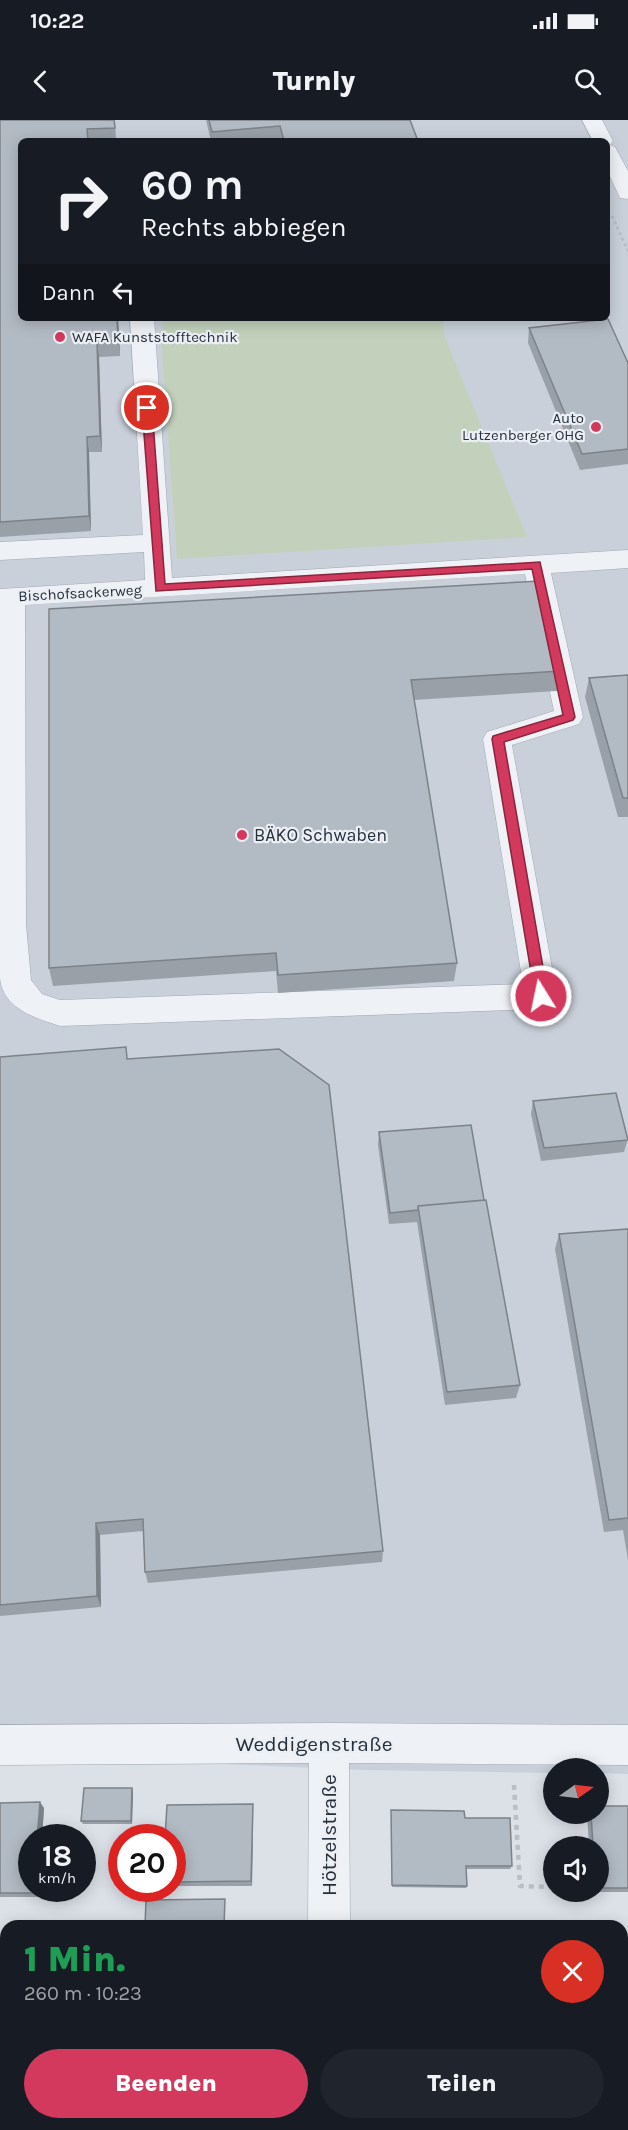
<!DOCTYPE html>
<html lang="de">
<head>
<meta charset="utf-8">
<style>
	:root { --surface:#171b24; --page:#20242c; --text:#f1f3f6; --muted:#9ea1a6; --accent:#d3395d }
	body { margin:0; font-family:Karla,sans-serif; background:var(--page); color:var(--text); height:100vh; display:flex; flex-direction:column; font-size:22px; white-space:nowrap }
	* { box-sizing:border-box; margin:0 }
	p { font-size:20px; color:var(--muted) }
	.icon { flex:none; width:33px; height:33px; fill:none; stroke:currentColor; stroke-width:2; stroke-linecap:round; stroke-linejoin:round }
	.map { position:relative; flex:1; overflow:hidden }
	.details { position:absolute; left:0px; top:1800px; width:628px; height:210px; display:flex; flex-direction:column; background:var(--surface); border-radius:18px 18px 0 0; box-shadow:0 3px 15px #0003 }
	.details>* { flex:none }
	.banner { position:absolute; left:18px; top:18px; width:592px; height:183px; border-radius:9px; box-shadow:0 3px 15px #0003; background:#171b24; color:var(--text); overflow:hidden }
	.needle { width:39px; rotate:76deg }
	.tools { position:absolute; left:543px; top:1638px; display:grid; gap:12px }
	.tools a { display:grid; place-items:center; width:66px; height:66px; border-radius:50%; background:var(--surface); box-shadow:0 3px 15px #0003; font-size:30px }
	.speed { position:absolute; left:18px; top:1704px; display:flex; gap:12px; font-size:30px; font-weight:700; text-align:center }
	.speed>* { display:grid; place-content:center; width:78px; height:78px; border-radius:50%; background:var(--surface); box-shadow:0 3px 15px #0003; line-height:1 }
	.speed small { font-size:15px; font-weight:400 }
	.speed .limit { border:9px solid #d22; background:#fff; color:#111 }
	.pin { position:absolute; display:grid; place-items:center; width:51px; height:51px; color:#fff; margin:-26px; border:3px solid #fff; border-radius:50%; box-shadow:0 2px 6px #0007 }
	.me { position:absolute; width:66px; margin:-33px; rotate:350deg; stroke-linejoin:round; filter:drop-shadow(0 0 4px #0008) }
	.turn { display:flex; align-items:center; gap:21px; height:126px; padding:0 24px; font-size:27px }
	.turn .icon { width:78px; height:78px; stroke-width:2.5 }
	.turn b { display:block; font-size:42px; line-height:51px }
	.then { display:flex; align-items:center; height:57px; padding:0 24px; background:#0003; gap:12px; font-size:22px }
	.round { display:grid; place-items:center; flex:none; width:63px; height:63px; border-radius:32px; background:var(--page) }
	.headline { display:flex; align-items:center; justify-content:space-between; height:102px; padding:0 24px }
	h1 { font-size:36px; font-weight:800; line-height:45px; color:#1e9e55 }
	.action { display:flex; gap:12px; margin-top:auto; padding:12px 24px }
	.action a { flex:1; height:69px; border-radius:36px; background:var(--accent); color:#fff; font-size:24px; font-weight:800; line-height:69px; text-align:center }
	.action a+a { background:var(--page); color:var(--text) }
	.status { display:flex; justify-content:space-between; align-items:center; height:42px; padding:0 30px; background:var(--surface); direction:ltr }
	.status svg { height:16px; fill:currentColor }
	header { display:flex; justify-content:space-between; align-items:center; height:78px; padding:0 24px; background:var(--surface); font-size:27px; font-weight:800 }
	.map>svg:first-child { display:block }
	.built { fill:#c9d0d9; fill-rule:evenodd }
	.green { fill:#c3d1bc }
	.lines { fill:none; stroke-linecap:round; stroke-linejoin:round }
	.minor-casing { stroke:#a1a8b1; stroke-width:1 }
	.path-far1 { stroke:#babfc5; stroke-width:3; stroke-dasharray:3 3; stroke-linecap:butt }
	.path { stroke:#babfc5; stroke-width:4.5; stroke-dasharray:5 5; stroke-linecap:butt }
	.minor { fill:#eef1f5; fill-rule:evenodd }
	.wall { fill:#99a0a8 }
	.shaded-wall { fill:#7d8288 }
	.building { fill:#b2bac3; stroke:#7d8288; stroke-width:1.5 }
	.route { fill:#d3395d; stroke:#89253c; stroke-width:1.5 }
	.poi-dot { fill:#d3395d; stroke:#ebeff4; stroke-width:2 }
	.labels { text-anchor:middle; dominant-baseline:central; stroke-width:4.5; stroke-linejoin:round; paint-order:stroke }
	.far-poi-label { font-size:15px; fill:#25303d; stroke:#ebeff4; text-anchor:start }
	.far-street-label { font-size:15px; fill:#25303d; stroke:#ebeff4 }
	.poi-label { font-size:18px; fill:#25303d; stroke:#ebeff4; text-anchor:start }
	.near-street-label { font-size:21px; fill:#25303d; stroke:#ebeff4 }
</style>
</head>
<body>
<div class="status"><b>10:22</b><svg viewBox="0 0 49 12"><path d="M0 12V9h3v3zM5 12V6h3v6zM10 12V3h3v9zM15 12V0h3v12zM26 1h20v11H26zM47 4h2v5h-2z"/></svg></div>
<header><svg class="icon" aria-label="back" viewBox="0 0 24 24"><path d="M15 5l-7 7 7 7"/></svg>Turnly<svg class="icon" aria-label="search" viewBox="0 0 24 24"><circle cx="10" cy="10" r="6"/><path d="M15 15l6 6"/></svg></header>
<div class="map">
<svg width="628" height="2010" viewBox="0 0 628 2010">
	<rect width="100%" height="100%" fill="#dbe1e7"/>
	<path class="built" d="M 0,0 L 628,0 L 628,1654 L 599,1653 L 598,1648 L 554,1648 L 553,1653 L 360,1650 L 0,1634 ZM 21,21 L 608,21 L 608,198 L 21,198 Z"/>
	<path class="green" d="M 163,198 L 443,198 L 444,215 L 527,417 L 177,439 L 162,229 Z"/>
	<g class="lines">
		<g class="minor-casing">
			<path id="minor" d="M 582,0 L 602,0 L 613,21 L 610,25 L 615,27 L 628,51 L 628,79 L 620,78 L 608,52 L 608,21 L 593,21 Z
				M 130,198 L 154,198 L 172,458 L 628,430 L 628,448 L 551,453 L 583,597 L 579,604 L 512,625 L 557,876 L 552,885 L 541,889 L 60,906 C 36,898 3,889 0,858 L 0,469 L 145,460 L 144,432 L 0,440 L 0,422 L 143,415 ZM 525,454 L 554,591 L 487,612 L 483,619 L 523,864 L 60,880 L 42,874 L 31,860 L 26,804 L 25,485 Z
				M 329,1603 L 628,1605 L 628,1645 L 349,1643 L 350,1806 L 308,1806 L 309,1643 L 0,1645 L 0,1605 Z
				M 307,2004 L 353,2004 L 353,2010 L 307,2010 Z"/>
		</g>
		<path class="path-far1" d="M 612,96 L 628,131"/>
		<path class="path" d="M 514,1665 L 520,1766 L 554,1767"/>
		<use href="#minor" class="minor"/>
	</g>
	<path class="wall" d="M 0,0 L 115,0 L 116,21 L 21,21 L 21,198 L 118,198 L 120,236 L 99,237 L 102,332 L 89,332 L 91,411 L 0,417 Z
		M 206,0 L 410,0 L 418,21 L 211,21 Z
		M 529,208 L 628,243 L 628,344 L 580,350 L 528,223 Z
		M 49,489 L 561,551 L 557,571 L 414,580 L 457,843 L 454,861 L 278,873 L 276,851 L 53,866 L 49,848 Z
		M 628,555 L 628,697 L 618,697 L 585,577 L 589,558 Z
		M 0,937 L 128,939 L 383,1431 L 382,1442 L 148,1463 L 145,1452 L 143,1411 L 100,1415 L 101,1487 L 0,1496 Z
		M 533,981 L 628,1019 L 624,1032 L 541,1041 L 531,994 Z
		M 379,1012 L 484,1080 L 520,1265 L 516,1278 L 445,1285 L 417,1102 L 389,1104 L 378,1025 Z
		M 628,1109 L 628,1440 L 623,1410 L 604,1412 L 555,1129 L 559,1114 Z
		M 132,1668 L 133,1671 L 132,1704 L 83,1704 L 81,1701 Z
		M 0,1683 L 44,1688 L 42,1718 L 32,1718 L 38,1777 L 0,1777 Z
		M 253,1684 L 253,1690 L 252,1766 L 172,1766 L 172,1718 Z
		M 628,1686 L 628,1772 L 592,1772 L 598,1772 L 598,1726 L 589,1726 L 587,1694 L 598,1694 Z
		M 391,1690 L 465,1698 L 512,1746 L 510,1749 L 466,1749 L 467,1766 L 466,1768 L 392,1767 Z"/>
	<path class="shaded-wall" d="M 117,198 L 118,198 L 120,236 L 118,220 Z
		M 97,222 L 99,237 L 102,332 L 100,316 Z
		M 87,317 L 89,332 L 91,411 L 89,396 Z
		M 96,1403 L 100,1415 L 101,1487 L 97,1476 Z
		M 132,1668 L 133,1671 L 132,1704 L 131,1701 Z
		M 40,1682 L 44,1688 L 42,1718 L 37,1718 Z
		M 253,1684 L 253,1690 L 252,1766 L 251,1761 Z
		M 34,1768 L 38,1768 L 38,1777 L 34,1773 Z"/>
	<path class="building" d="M 0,0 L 114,0 L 115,8 L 87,9 L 88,21 L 21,21 L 21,198 L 117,198 L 118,220 L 97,222 L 100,316 L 87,317 L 89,396 L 0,402 Z
		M 209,0 L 410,0 L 418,21 L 284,21 L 280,6 L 212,12 Z
		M 608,199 L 628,243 L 628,329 L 582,334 L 529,208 Z
		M 539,461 L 561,551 L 411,560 L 457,843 L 278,855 L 276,833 L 49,848 L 49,489 Z
		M 628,555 L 628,678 L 623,678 L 589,558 Z
		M 126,927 L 127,939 L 279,929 L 329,965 L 383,1431 L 145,1452 L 143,1399 L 96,1403 L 97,1476 L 0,1485 L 0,937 Z
		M 616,973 L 628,1020 L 544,1028 L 533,981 Z
		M 471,1005 L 484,1080 L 418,1086 L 418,1090 L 390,1093 L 379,1012 Z
		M 486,1080 L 520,1265 L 447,1272 L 418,1086 Z
		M 628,1109 L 628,1398 L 609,1400 L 559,1114 Z
		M 84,1668 L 132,1668 L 131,1701 L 81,1701 Z
		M 40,1682 L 37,1718 L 32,1718 L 32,1768 L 34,1768 L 34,1773 L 0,1773 L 0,1683 Z
		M 253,1684 L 251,1761 L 172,1762 L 172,1718 L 165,1718 L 167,1685 Z
		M 598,1686 L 628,1686 L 628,1768 L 598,1768 L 598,1726 L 593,1726 L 591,1694 L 598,1694 Z
		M 391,1690 L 464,1691 L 465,1698 L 510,1698 L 512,1746 L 466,1746 L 467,1766 L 392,1765 Z
		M 225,1779 L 224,1806 L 145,1806 L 146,1780 Z
		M 54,2004 L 114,2004 L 113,2010 L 54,2010 Z
		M 181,2004 L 254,2004 L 254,2010 L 181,2010 Z
		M 417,2004 L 553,2004 L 553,2010 L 417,2010 Z"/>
	<path class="route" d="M 147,285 L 152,288 L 165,464 L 540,442 L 575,597 L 573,600 L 504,622 L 548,876 L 546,880 L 541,881 L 535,876 L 492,619 L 493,616 L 563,595 L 532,449 L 156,471 L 142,288 Z"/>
	<g class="poi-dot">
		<circle cx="60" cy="217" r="6"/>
		<circle cx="596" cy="307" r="6"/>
		<circle cx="242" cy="715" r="6"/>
	</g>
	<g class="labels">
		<g class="far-poi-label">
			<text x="72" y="217">WAFA Kunststofftechnik</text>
			<text x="584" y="298" text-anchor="end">Auto<tspan x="584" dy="17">Lutzenberger OHG</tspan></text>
		</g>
		<g class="far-street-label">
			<text transform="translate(80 473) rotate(-3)">Bischofsackerweg</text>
		</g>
		<g class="poi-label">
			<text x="254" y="715">BÄKO Schwaben</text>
		</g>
		<g class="near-street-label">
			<text x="314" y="1624">Weddigenstraße</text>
			<text transform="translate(329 1715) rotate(-90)">Hötzelstraße</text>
		</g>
	</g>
</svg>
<div class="tools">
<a><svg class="needle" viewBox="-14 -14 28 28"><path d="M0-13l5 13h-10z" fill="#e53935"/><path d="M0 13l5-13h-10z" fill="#9ea1a6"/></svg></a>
<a><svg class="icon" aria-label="sound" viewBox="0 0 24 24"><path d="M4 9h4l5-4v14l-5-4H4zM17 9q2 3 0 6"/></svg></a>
</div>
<div class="speed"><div>18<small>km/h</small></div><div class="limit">20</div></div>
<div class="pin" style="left:147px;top:288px;background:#d93025"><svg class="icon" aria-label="arrive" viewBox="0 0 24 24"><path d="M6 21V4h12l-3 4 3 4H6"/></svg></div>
<svg class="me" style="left:541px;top:876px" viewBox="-20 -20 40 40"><circle r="17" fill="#d3395d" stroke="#fff" stroke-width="3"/><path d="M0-11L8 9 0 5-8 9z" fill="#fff"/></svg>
<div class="banner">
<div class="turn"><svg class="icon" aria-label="right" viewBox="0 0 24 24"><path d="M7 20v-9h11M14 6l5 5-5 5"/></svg><div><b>60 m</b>Rechts abbiegen</div></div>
<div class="then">Dann<svg class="icon" aria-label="left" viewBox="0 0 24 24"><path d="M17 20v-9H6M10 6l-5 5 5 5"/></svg></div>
</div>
<section class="details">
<div class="headline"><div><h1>1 Min.</h1><p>260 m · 10:23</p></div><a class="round" style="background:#d93025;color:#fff"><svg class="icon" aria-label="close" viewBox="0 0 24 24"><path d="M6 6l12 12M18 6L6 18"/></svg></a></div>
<div class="action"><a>Beenden</a><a>Teilen</a></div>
</section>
</div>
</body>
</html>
